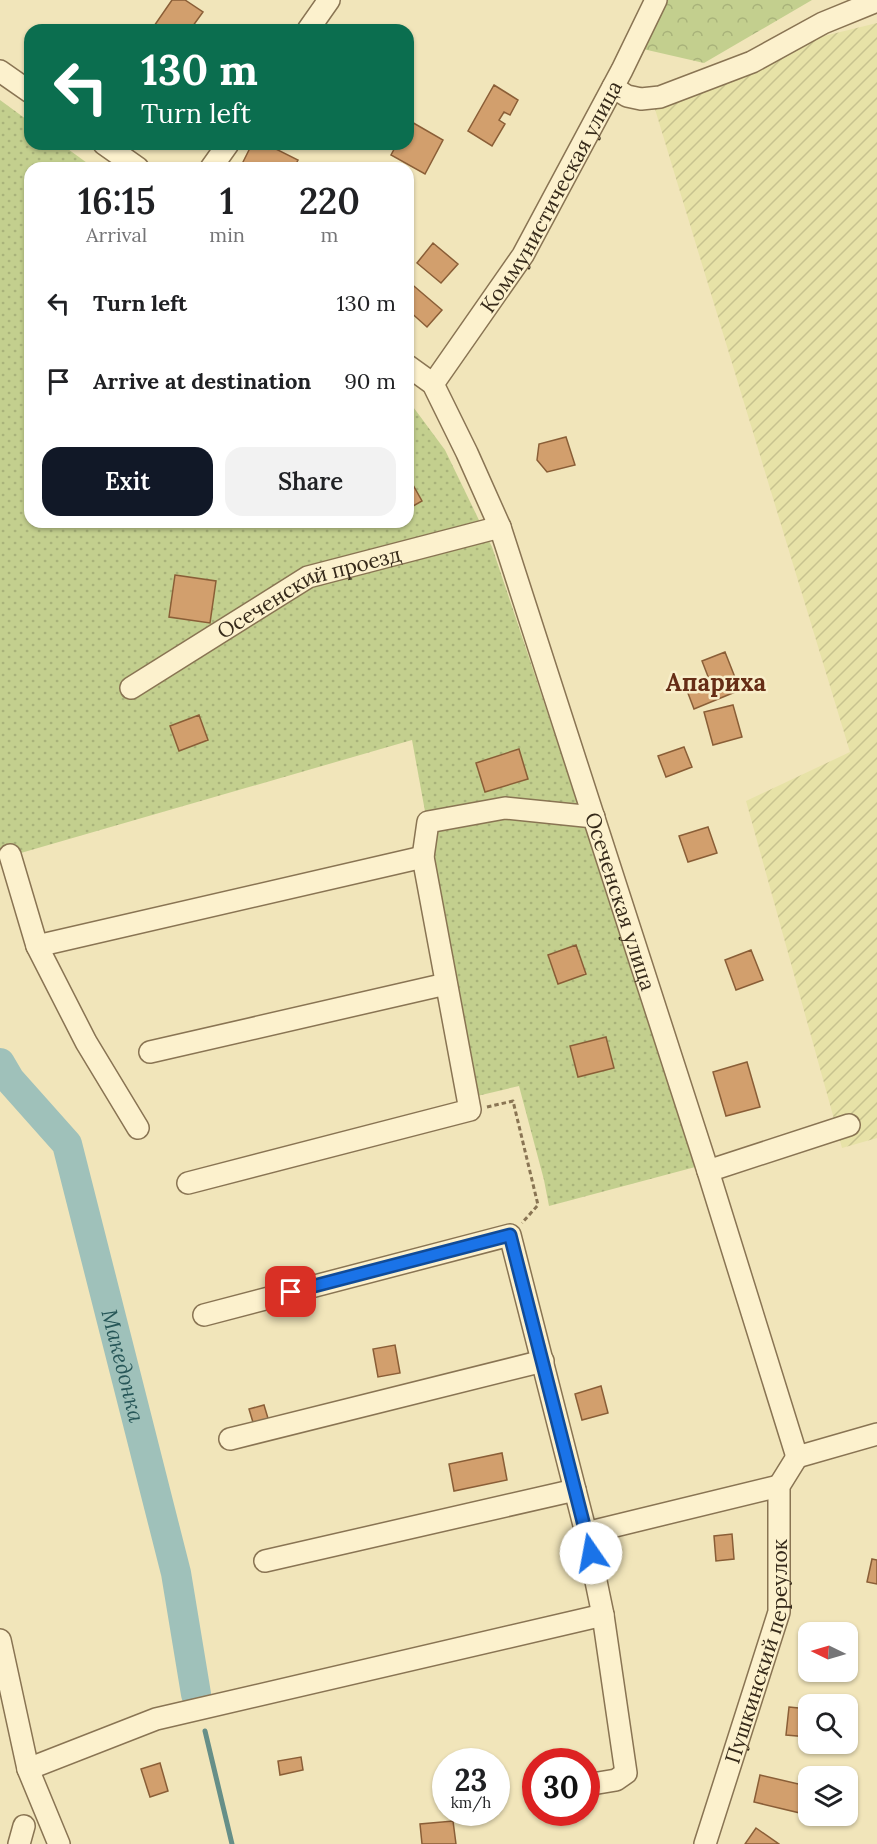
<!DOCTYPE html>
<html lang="en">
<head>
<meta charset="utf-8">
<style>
	:root { --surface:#fff; --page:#f2f2f2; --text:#202124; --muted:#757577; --accent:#111827 }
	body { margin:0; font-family:Lora,serif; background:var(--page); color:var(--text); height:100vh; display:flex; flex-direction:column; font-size:22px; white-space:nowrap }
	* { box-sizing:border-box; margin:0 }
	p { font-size:20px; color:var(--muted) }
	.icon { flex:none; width:33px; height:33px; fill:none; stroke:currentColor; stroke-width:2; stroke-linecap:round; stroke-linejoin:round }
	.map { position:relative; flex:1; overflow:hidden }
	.side { position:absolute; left:24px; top:162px; width:390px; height:366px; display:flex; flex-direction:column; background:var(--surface); border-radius:18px; box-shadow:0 2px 4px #0004 }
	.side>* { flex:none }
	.guide { position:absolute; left:24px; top:24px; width:390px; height:126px; border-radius:18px; box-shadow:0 2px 4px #0004; background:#0b6e4f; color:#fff; overflow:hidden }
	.needle { width:39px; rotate:275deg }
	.tools { position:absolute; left:798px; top:1622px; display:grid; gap:12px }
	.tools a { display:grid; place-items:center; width:60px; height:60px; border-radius:12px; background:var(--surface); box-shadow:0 2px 4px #0004; font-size:30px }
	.speed { position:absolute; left:432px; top:1748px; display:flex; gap:12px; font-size:30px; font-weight:700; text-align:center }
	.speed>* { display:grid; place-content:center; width:78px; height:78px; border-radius:50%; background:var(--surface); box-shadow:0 2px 4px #0004; line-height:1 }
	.speed small { font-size:15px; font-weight:400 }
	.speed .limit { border:9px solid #d22; background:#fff; color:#111 }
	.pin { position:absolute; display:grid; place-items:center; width:51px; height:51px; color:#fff; margin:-26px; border-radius:12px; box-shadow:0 3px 9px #0006 }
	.me { position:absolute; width:66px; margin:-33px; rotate:348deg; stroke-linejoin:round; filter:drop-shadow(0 0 4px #0008) }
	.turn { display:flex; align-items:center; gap:21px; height:126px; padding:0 18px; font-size:27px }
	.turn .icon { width:78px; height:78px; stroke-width:2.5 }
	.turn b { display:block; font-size:42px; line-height:51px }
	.eta { display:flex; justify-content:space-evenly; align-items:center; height:102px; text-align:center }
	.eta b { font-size:36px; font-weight:600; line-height:42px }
	.primary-button { display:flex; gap:12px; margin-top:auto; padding:12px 18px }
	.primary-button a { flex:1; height:69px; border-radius:18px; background:var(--accent); color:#fff; font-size:24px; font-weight:600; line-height:69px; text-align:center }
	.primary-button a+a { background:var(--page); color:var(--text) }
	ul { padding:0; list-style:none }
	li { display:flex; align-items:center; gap:18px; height:78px; padding:0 18px }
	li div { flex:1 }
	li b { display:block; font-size:22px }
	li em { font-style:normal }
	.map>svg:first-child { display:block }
	.farmland { fill:url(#farmland-furrows) }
	.forest { fill:url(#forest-crowns) }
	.garden { fill:url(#garden-dots) }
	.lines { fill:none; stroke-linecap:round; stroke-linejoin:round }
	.stream { stroke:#668f88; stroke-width:5 }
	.river { stroke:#9fc1ba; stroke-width:30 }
	.building { fill:#d29f6d; stroke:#8a5e37; stroke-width:1.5 }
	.minor-casing { stroke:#897453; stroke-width:24 }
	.path { stroke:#897453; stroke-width:3; stroke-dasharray:4.5 3; stroke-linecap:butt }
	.minor { stroke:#fcf1cd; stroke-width:21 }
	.route-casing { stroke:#114b97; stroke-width:15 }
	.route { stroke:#1a73e8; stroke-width:10 }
	.labels { text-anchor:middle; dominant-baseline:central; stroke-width:5; stroke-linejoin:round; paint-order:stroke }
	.street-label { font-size:21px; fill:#362a1a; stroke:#f8eeca }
	.water-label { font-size:22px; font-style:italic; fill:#275758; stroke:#f8eeca }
	.quarter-label { font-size:24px; font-weight:bold; fill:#662d16; stroke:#f8eeca }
</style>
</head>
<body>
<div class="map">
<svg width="877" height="1844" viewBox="0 0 877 1844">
	<defs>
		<pattern id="farmland-furrows" width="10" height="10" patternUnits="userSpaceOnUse" patternTransform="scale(1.5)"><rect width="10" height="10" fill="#e7e2a7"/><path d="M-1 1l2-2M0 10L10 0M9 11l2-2" fill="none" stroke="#c7c28f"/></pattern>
		<pattern id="forest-crowns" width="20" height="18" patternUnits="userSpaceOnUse" patternTransform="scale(1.5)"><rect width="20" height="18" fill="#c3cf8e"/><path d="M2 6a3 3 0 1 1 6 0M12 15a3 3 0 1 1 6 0" fill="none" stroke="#a8b27a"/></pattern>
		<pattern id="garden-dots" width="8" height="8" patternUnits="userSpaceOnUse" patternTransform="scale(1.5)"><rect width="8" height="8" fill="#c3cf8e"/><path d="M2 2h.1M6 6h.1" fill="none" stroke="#a8b27a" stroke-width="1.8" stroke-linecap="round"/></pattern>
	</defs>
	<rect width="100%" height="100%" fill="#f1e5ba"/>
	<path class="farmland" d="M 877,23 L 877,1138 L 842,1148 L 746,801 L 850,752 L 654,106 L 820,37 Z"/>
	<path class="forest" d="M 668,0 L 812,0 L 704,63 L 643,49 Z"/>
	<path class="garden" d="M 0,100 L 30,122 L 30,144 L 61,144 L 94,168 L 30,168 L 30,522 L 408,522 L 408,400 L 445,450 L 492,547 L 699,1166 L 549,1206 L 544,1180 L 519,1086 L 477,1096 L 412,740 L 0,859 Z"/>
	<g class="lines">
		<path class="stream" d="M 205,1731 L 232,1844"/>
		<path class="river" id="s1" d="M 0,1063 L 10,1080 L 67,1144 L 176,1573 L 196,1694"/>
	</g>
	<path class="building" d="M 172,0 L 185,0 L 203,12 L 190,30 L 160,30 L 154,26 Z
		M 494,85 L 518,100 L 510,115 L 504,112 L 499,120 L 505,124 L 492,146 L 468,131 Z
		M 410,121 L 443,140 L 425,174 L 391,155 L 397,144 L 408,144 Z
		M 252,144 L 266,144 L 298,160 L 294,168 L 240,168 Z
		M 433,243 L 458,264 L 441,283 L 417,263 Z
		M 408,281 L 442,310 L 427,327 L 408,310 Z
		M 566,437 L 575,465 L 547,472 L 537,460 L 539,444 Z
		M 408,476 L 422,501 L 408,509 Z
		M 175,575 L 216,581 L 210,623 L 169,617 Z
		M 725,652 L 740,690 L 694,709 L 686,688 L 709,679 L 702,661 Z
		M 733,705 L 742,737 L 713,745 L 704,712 Z
		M 199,715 L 208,740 L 179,751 L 170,726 Z
		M 684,747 L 692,767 L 666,777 L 658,756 Z
		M 519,749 L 528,779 L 485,792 L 476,763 Z
		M 708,827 L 717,853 L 688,862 L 679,836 Z
		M 576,945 L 586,974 L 558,984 L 548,955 Z
		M 751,950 L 763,980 L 736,990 L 725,960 Z
		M 606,1037 L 614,1068 L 578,1077 L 570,1046 Z
		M 747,1062 L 760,1107 L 726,1116 L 713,1072 Z
		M 395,1345 L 400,1373 L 378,1377 L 373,1349 Z
		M 601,1386 L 608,1413 L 582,1420 L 575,1394 Z
		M 264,1405 L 270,1425 L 255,1429 L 249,1409 Z
		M 502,1453 L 507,1480 L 454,1491 L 449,1464 Z
		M 732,1534 L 734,1559 L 716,1561 L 714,1536 Z
		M 872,1559 L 877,1560 L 877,1584 L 867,1582 Z
		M 789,1707 L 808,1709 L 808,1737 L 786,1735 Z
		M 301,1757 L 303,1770 L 280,1775 L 278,1761 Z
		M 160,1763 L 168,1791 L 150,1797 L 141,1769 Z
		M 760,1775 L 807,1786 L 800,1813 L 754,1802 Z
		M 453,1821 L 456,1844 L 422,1844 L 420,1824 Z
		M 756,1828 L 779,1844 L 745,1844 Z"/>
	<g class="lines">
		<g class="minor-casing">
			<g id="minor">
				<path d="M 308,30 L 329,0"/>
				<path d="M 0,71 L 30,92"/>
				<path d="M 613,87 L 627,96 L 641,99 L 660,97 L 752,62 L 823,23 L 877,1"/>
				<path d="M 104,144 L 138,168"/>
				<path d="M 211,168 L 228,144"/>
				<path id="s2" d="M 408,366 L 433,384 L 467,453 L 500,527 L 708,1171 L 797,1457"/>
				<path id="s3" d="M 433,384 L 523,255 L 622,70 L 656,0"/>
				<path id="s4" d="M 131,688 L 308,577 L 500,527"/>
				<path d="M 10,855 L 37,946 L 86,1042 L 138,1128"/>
				<path d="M 37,946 L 423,857"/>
				<path d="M 150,1052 L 446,984"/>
				<path d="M 708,1171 L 849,1125"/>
				<path d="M 188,1183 L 470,1110 L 423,857 L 428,822 L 505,808 L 594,817"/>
				<path d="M 204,1315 L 510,1235 L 586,1533 L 603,1615 L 626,1773 L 616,1780 L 586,1785"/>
				<path d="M 230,1439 L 543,1361"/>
				<path d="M 797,1457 L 877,1434"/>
				<path d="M 586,1533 L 779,1486"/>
				<path d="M 265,1561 L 575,1490"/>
				<path d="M 0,1640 L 28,1769 L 59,1844"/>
				<path d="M 28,1769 L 156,1719 L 603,1615"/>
				<path d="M 19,1844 L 24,1826"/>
				<path id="s5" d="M 705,1844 L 779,1612 L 779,1486 L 797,1457"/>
			</g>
		</g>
		<path class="path" d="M 487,1107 L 513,1101 L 538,1205 L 522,1223"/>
		<use href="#minor" class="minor"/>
	</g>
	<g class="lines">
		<g class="route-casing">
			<path id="route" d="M 291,1292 L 510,1235 L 591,1553"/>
		</g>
		<use href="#route" class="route"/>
	</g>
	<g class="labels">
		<g class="street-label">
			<text stroke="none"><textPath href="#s3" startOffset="222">Коммунистическая улица</textPath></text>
			<text stroke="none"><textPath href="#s4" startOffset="204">Осеченский проезд</textPath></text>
			<text stroke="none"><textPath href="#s2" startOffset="582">Осеченская улица</textPath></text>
			<text stroke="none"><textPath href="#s5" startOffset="201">Пушкинский переулок</textPath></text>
		</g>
		<g class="water-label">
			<text stroke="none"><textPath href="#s1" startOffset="334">Македонка</textPath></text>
		</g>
		<g class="quarter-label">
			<text x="716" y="682">Апариха</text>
		</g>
	</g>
</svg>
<div class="tools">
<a><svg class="needle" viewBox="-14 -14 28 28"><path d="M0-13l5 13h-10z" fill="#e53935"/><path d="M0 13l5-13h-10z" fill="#757577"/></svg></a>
<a><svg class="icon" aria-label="search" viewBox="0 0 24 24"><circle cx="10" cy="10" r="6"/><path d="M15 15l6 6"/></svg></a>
<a><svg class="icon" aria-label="layers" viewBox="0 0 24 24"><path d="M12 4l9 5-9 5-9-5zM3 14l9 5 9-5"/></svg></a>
</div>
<div class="speed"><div>23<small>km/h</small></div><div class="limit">30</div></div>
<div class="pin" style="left:291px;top:1292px;background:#d93025"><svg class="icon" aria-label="arrive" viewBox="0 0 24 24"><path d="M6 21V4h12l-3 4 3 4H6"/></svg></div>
<svg class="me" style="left:591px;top:1553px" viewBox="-20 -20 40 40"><circle r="19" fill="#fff"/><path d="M0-13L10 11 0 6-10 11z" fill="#1a73e8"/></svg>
<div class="guide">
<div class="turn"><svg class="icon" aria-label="left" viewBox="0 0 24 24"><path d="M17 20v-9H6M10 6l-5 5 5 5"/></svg><div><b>130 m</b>Turn left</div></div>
</div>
<section class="side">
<div class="eta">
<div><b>16:15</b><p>Arrival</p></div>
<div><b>1</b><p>min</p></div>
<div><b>220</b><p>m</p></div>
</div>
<ul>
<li><svg class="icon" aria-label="left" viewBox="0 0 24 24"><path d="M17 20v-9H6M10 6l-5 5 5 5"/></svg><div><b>Turn left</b></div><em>130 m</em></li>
<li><svg class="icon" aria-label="arrive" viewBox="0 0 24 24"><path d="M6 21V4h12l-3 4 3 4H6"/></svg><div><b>Arrive at destination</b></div><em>90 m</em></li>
</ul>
<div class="primary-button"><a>Exit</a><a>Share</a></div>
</section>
</div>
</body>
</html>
